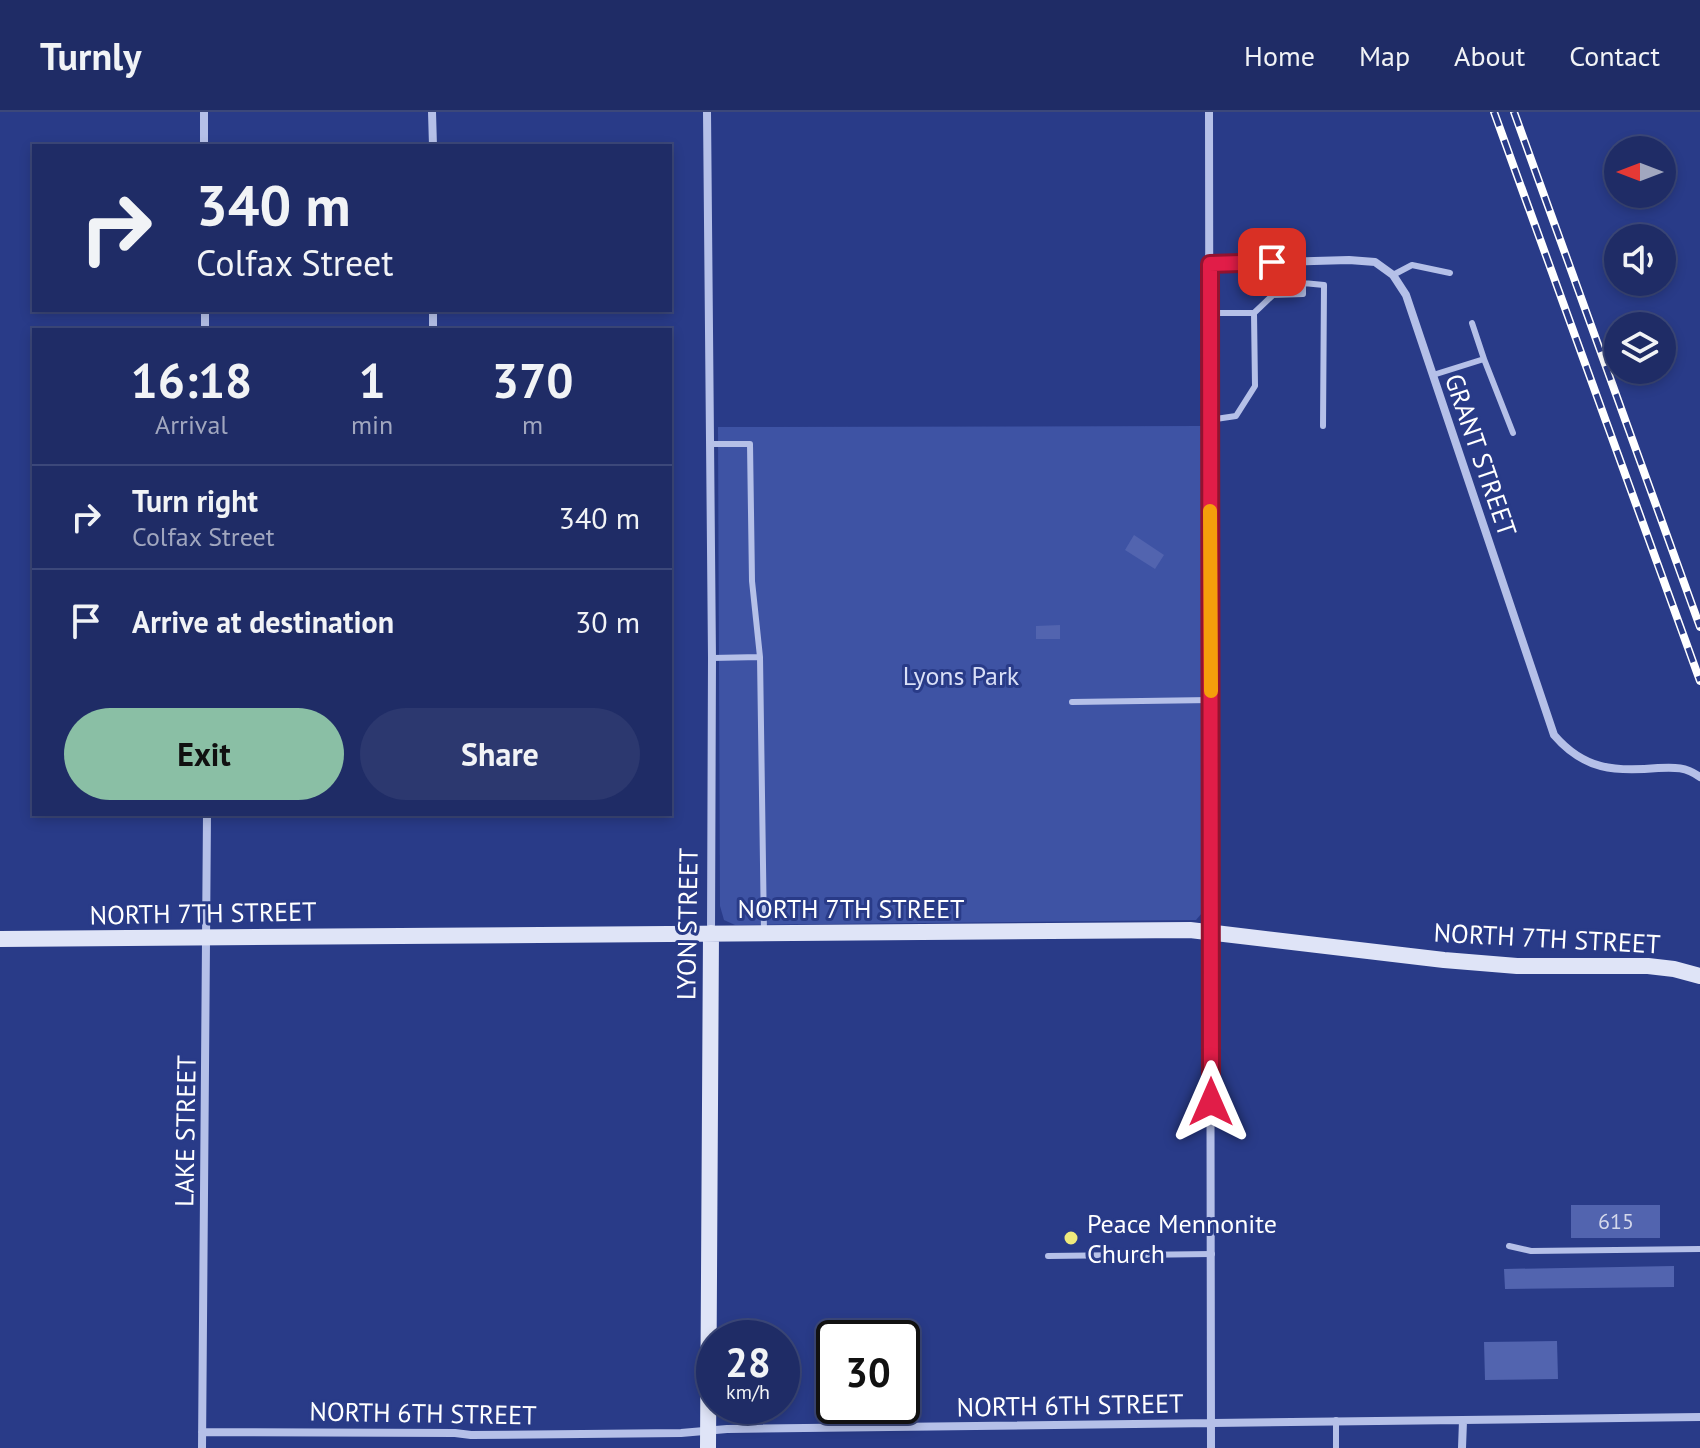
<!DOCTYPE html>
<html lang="en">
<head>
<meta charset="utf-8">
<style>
	:root { --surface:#1f2c66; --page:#2c386f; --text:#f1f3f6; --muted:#a1a7bf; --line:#3c487a; --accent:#8abfa5 }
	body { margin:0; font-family:"PT Sans",sans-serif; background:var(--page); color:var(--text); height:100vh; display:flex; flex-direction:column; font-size:30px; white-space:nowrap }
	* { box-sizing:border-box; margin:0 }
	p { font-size:26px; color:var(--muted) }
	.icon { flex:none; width:44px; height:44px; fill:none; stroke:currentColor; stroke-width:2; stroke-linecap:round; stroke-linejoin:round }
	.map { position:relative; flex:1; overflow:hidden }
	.side { position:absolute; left:32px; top:216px; width:640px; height:488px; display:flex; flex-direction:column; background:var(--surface); border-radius:0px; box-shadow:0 4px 12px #0003,0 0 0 2px var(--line) }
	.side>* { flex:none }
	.banner { position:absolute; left:32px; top:32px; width:640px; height:168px; border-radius:0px; box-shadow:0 4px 12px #0003,0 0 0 2px var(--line); background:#1f2c66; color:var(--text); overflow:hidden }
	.needle { width:52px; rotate:270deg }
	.fabs { position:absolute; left:1604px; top:24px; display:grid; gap:16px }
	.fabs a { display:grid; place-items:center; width:72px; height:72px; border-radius:50%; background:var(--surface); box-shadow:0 4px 12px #0003,0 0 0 2px var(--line); font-size:40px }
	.speed { position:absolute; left:696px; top:1208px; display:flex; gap:16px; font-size:40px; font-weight:700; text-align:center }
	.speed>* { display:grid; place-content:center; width:104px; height:104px; border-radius:50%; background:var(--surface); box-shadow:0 4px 12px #0003,0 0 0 2px var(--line); line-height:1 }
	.speed small { font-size:20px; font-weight:400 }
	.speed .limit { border:4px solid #111; border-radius:12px; background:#fff; color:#111 }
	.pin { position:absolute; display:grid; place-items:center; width:68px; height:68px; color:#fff; margin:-34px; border-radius:16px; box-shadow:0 4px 12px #0006 }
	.me { position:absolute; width:88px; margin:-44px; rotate:0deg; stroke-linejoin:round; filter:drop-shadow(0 0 6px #0008) }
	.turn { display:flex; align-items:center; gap:28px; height:168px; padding:0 32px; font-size:36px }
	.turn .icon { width:104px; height:104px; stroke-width:2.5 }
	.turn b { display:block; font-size:56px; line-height:68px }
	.eta { display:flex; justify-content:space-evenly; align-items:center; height:136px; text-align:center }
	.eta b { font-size:48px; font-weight:700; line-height:56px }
	.cta { display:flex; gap:16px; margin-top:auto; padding:16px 32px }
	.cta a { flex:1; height:92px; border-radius:48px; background:var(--accent); color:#111; font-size:32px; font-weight:700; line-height:92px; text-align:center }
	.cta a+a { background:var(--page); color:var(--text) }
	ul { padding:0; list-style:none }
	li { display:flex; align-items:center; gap:24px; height:104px; padding:0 32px; border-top:2px solid var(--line) }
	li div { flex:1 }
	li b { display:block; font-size:30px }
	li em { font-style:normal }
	header { display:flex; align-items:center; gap:48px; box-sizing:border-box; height:112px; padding:0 40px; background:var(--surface); border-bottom:2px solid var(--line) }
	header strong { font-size:38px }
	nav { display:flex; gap:44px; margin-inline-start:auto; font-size:28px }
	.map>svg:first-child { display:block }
	.green { fill:#3e53a4 }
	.building { fill:#5264af }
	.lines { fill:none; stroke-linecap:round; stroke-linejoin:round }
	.lane { stroke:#b5c0e8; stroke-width:6 }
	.street { stroke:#b5c0e8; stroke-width:8 }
	.secondary { stroke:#dfe4f7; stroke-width:16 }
	.rail-casing { stroke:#fff; stroke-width:8 }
	.rail { stroke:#293b88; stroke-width:5; stroke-dasharray:15; stroke-linecap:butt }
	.route-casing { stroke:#92132f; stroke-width:20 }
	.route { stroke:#e11d48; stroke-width:14 }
	.slow { stroke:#f59e0b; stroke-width:14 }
	.poi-dot { fill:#efea7c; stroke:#293b88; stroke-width:3 }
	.labels { text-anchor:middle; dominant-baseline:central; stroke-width:6; stroke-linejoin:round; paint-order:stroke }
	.number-label { font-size:22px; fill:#d4d8eb }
	.street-label { font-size:26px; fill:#fff; stroke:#293b88 }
	.park-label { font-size:26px; fill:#d9dff7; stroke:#293b88 }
	.poi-label { font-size:26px; fill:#fff; stroke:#293b88; text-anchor:start }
</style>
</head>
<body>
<header>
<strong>Turnly</strong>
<nav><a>Home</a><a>Map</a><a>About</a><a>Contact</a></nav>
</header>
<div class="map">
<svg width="1700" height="1336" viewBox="0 0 1700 1336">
	<rect width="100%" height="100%" fill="#293b88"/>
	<path class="green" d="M 1202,314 L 1204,784 L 1202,801 L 1196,808 L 735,813 L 724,808 L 720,794 L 718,315 Z"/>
	<path class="building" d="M 1134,423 L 1164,443 L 1155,457 L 1125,438 Z
		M 1060,513 L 1060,527 L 1036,527 L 1036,514 Z
		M 1571,1093 L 1660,1093 L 1660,1126 L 1571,1126 Z
		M 1674,1154 L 1674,1175 L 1505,1177 L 1504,1157 Z
		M 1557,1229 L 1558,1267 L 1485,1268 L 1484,1230 Z"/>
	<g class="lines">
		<path class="lane" d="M 1393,163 L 1412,153 L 1450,161
			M 1303,171 L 1324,173 L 1323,314
			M 1254,201 L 1273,183 L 1303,182 L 1303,149
			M 1484,247 L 1513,321
			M 1433,263 L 1484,247 L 1472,211
			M 1209,308 L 1236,304 L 1255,274 L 1254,201 L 1210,201
			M 710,332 L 750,332 L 752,469 L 760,545 L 764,821
			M 712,546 L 760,545
			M 1072,590 L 1211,588
			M 1509,1134 L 1531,1139 L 1700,1137
			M 1048,1144 L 1212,1142
			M 1336,1308 L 1336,1336"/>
		<path class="street" d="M 204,0 L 204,34
			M 432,0 L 433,34
			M 707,0 L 712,546 L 711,821
			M 1209,0 L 1211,1336
			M 1210,152 L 1349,148 L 1375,150 L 1393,163 L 1406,183 L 1554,623 C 1584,658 1615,660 1658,656 C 1675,655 1686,655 1700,665
			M 205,198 L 205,218
			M 433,198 L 433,218
			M 202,1320 L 455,1321 L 471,1323 L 681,1321 L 727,1317 L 1700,1305
			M 202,1336 L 207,702
			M 1462,1336 L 1463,1309"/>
		<path class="secondary" d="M 0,827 L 1190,818 L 1444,848 L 1517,854 L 1648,854 L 1674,857 L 1700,864
			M 708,1336 L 711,821"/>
		<g class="rail-casing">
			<path id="rail" d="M 1494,0 L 1700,569
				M 1514,0 L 1700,515"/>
		</g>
		<use href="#rail" class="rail"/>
	</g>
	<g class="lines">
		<g class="route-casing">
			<path id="route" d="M 1211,990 L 1210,152 L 1272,150"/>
		</g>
		<use href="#route" class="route"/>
		<path class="slow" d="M 1210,399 L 1211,579"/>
	</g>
	<circle class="poi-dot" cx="1071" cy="1126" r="8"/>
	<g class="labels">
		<g class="number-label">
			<text x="1616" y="1109">615</text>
		</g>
		<g class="street-label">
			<text transform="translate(1481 343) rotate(71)">GRANT STREET</text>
			<text x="851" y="796">NORTH 7TH STREET</text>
			<text transform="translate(203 801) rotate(-1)">NORTH 7TH STREET</text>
			<text transform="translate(687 812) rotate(-89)">LYON STREET</text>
			<text transform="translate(1547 826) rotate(3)">NORTH 7TH STREET</text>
			<text transform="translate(185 1019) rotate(-89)">LAKE STREET</text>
			<text transform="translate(1070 1293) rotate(-1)">NORTH 6TH STREET</text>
			<text transform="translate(423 1301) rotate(1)">NORTH 6TH STREET</text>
		</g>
		<g class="park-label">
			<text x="961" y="563">Lyons Park</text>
		</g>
		<g class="poi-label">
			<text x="1087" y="1111">Peace Mennonite<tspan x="1087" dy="30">Church</tspan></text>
		</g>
	</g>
</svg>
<div class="fabs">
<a><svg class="needle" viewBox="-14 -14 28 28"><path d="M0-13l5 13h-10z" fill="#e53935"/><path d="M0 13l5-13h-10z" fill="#a1a7bf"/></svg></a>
<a><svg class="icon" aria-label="sound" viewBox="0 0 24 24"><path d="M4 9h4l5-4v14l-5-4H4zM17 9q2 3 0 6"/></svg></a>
<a><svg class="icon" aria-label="layers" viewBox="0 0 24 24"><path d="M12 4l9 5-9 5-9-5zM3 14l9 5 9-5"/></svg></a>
</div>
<div class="speed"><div>28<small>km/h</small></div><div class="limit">30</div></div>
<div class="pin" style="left:1272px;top:150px;background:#d93025"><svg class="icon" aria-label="arrive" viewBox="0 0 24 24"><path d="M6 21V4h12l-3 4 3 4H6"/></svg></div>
<svg class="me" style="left:1211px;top:990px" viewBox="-20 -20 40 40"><path d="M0-17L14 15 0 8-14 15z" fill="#e11d48" stroke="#fff" stroke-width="4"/></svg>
<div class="banner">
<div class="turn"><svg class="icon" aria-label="right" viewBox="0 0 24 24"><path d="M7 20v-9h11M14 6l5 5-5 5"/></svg><div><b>340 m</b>Colfax Street</div></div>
</div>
<section class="side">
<div class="eta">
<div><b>16:18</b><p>Arrival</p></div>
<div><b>1</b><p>min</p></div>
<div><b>370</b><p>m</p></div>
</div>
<ul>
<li><svg class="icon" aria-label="right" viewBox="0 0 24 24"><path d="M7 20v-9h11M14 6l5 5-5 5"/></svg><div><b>Turn right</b><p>Colfax Street</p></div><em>340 m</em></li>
<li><svg class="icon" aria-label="arrive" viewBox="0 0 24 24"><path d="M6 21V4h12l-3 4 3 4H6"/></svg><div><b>Arrive at destination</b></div><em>30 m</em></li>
</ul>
<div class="cta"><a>Exit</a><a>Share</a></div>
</section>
</div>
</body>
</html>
